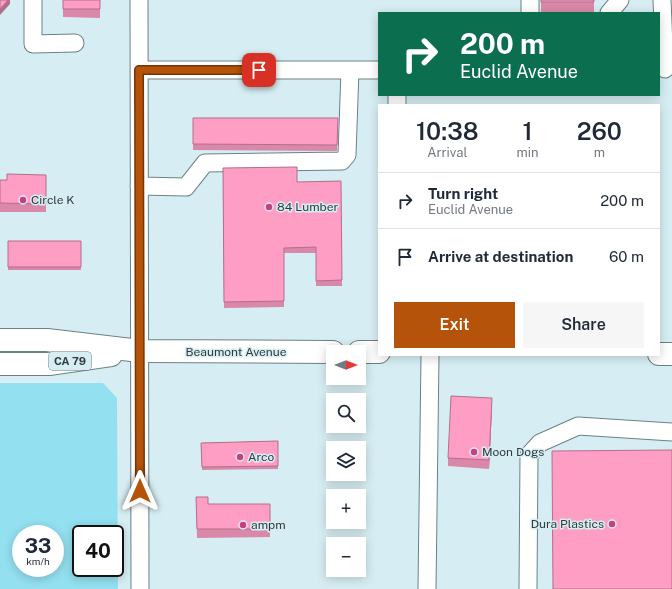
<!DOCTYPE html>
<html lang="en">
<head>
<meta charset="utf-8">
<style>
	:root { --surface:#fff; --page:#f6f6f7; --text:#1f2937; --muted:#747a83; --line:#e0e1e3; --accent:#b45309 }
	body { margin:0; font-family:"Public Sans",sans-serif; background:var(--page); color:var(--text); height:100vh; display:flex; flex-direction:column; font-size:15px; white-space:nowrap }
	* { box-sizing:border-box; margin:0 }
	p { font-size:13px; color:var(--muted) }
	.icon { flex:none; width:22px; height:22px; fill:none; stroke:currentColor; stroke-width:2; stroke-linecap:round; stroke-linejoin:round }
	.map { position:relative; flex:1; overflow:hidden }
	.panel { position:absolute; left:378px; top:104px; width:282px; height:252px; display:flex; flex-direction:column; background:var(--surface); border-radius:0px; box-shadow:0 2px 10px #0003 }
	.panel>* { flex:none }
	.top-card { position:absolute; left:378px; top:12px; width:282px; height:84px; border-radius:0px; box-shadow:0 2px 10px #0003; background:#0b6e4f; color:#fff; overflow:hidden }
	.needle { width:26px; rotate:90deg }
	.fabs { position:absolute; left:326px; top:345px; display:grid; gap:8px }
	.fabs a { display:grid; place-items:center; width:40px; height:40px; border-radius:0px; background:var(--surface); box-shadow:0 2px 10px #0003; font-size:20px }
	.speed { position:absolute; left:12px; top:525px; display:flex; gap:8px; font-size:20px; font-weight:700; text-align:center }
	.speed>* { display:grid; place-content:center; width:52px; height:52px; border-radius:50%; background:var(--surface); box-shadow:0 2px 10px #0003; line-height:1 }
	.speed small { font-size:10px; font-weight:400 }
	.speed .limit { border:2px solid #111; border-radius:6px; background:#fff; color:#111 }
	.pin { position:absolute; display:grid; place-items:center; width:34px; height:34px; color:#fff; margin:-17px; border-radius:8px; box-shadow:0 2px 6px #0006 }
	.me { position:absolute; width:44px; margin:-22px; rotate:0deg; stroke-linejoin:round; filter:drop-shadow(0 0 3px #0008) }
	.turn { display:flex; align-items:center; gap:14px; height:84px; padding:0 16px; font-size:18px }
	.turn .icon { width:52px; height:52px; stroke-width:2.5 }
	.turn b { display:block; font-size:28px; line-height:34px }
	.eta { display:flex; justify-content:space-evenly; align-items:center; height:68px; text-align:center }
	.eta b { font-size:24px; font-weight:600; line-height:28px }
	.primary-button { display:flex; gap:8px; margin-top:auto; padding:8px 16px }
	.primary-button a { flex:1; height:46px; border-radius:0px; background:var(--accent); color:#fff; font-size:16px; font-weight:600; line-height:46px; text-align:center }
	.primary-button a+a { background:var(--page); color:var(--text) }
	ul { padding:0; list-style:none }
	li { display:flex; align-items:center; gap:12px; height:56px; padding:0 16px; border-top:1px solid var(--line) }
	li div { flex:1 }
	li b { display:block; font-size:15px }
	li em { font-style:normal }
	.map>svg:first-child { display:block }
	.green { fill:#93e0f0; fill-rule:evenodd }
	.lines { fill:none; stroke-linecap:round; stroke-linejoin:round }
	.minor-casing { stroke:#6c8185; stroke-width:19 }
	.highway-casing { stroke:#6c8185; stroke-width:24 }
	.minor { stroke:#fff; stroke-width:17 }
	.highway { stroke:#fff; stroke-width:22 }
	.wall { fill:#da88a9 }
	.shaded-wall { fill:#b26f8a }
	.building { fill:#fe9ec5; stroke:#b26f8a }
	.route-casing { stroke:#753606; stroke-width:10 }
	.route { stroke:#b45309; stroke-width:7 }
	.poi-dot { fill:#c63f80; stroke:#d6eef3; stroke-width:1.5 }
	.labels { text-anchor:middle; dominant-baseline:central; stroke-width:3; stroke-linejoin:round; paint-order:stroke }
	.shield { fill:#d6eef3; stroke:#627073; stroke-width:1 }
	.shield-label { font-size:11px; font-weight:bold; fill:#313a3c }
	.poi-label { font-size:12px; fill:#313a3c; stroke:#d6eef3; text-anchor:start }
	.street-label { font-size:12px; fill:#313a3c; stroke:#d6eef3 }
</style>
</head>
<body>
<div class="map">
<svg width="672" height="589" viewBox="0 0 672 589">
	<rect width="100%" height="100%" fill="#d6eef3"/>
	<path class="green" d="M 0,383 L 103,383 L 117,398 L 118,589 L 0,589 ZM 21,534 L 55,534 L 55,568 L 21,568 ZM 81,534 L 115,534 L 115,568 L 81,568 Z"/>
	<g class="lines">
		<g class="minor-casing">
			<path id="minor" d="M 33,0 L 33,44 L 75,43
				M 139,0 L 140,589
				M 530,0 L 530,13
				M 662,0 L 665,69
				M 609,13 L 620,0
				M 139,70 L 379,70
				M 397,95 L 397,105
				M 139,186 L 186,187 L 205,163 L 342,161 L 347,155 L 350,70
				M 427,589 L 430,355
				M 528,589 L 529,455 L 540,443 L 578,426 L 672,432"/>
		</g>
		<g class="highway-casing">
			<path id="highway" d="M 0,340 L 47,340 L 140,351 L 333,352
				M 359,352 L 379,352
				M 659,354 L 672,354
				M 0,364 L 49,364 L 111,355"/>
		</g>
		<use href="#minor" class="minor"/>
		<use href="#highway" class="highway"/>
	</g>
	<path class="wall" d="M 63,0 L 100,0 L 100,18 L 63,17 Z
		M 541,0 L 594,0 L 594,13 L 541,13 Z
		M 193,118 L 338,118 L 337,151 L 193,150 Z
		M 223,168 L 297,182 L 341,181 L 342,286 L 316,286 L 316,253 L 284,253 L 284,307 L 224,308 Z
		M 46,175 L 46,212 L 0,212 L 0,180 L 7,180 Z
		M 8,241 L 81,241 L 81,270 L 8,270 Z
		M 492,407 L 489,469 L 448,466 L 448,458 Z
		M 278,441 L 278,469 L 202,470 L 201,443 Z
		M 196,497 L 208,504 L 270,504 L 270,537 L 197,538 Z"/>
	<path class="shaded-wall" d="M 8,0 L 10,0 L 10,4 L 0,15 L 0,9 Z
		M 492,398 L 492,407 L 489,469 L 489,460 Z"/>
	<path class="building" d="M 0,0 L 8,0 L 0,9 Z
		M 63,0 L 100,0 L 100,9 L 63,9 Z
		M 541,0 L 594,0 L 594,2 L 541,2 Z
		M 193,118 L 338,118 L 337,145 L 193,144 Z
		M 297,167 L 297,182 L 341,181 L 342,280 L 316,281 L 316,247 L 284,248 L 284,301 L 224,302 L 223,168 Z
		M 7,174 L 46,175 L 46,204 L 0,203 L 0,180 L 7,180 Z
		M 8,241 L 81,241 L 81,267 L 8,267 Z
		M 451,396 L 492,398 L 489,460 L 448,458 Z
		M 278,441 L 278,466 L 202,467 L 201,443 Z
		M 672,450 L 672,589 L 553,589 L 552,451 Z
		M 196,497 L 208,497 L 208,504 L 270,504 L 270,529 L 197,529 Z"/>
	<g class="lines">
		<g class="route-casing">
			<path id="route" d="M 140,491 L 139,70 L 259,70"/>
		</g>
		<use href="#route" class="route"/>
	</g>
	<g class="poi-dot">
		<circle cx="23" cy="200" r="4"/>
		<circle cx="269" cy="207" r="4"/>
		<circle cx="474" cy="452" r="4"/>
		<circle cx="240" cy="457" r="4"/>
		<circle cx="612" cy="524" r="4"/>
		<circle cx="243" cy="525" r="4"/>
	</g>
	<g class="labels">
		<rect class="shield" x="49" y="352" width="42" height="18" rx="3"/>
		<g class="shield-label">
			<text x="70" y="361">CA 79</text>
		</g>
		<g class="poi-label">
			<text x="31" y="200">Circle K</text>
			<text x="277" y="207">84 Lumber</text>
			<text x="482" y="452">Moon Dogs</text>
			<text x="248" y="457">Arco</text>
			<text x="604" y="524" text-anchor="end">Dura Plastics</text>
			<text x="251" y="525">ampm</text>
		</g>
		<g class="street-label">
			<text x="236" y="352">Beaumont Avenue</text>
		</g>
	</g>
</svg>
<div class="fabs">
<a><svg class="needle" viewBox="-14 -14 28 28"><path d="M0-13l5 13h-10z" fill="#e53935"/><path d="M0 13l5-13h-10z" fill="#747a83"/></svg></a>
<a><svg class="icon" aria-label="search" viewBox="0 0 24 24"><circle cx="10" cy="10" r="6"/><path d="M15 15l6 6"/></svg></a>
<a><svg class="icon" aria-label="layers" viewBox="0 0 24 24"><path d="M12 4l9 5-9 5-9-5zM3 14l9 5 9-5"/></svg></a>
<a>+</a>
<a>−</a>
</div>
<div class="speed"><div>33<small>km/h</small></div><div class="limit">40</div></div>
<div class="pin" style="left:259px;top:70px;background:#d93025"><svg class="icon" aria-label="arrive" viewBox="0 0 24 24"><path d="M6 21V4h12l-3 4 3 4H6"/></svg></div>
<svg class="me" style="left:140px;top:491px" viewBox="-20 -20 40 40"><path d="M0-17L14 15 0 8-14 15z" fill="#b45309" stroke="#fff" stroke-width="4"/></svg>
<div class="top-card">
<div class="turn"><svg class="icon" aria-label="right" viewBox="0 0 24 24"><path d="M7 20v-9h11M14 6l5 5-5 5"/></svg><div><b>200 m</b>Euclid Avenue</div></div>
</div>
<section class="panel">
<div class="eta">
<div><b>10:38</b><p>Arrival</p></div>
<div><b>1</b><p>min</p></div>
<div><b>260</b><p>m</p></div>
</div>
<ul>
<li><svg class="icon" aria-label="right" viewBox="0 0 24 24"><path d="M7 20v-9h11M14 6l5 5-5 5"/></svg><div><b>Turn right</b><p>Euclid Avenue</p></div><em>200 m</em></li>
<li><svg class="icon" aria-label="arrive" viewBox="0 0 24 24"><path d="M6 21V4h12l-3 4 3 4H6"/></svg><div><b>Arrive at destination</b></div><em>60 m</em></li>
</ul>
<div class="primary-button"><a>Exit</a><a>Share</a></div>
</section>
</div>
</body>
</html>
